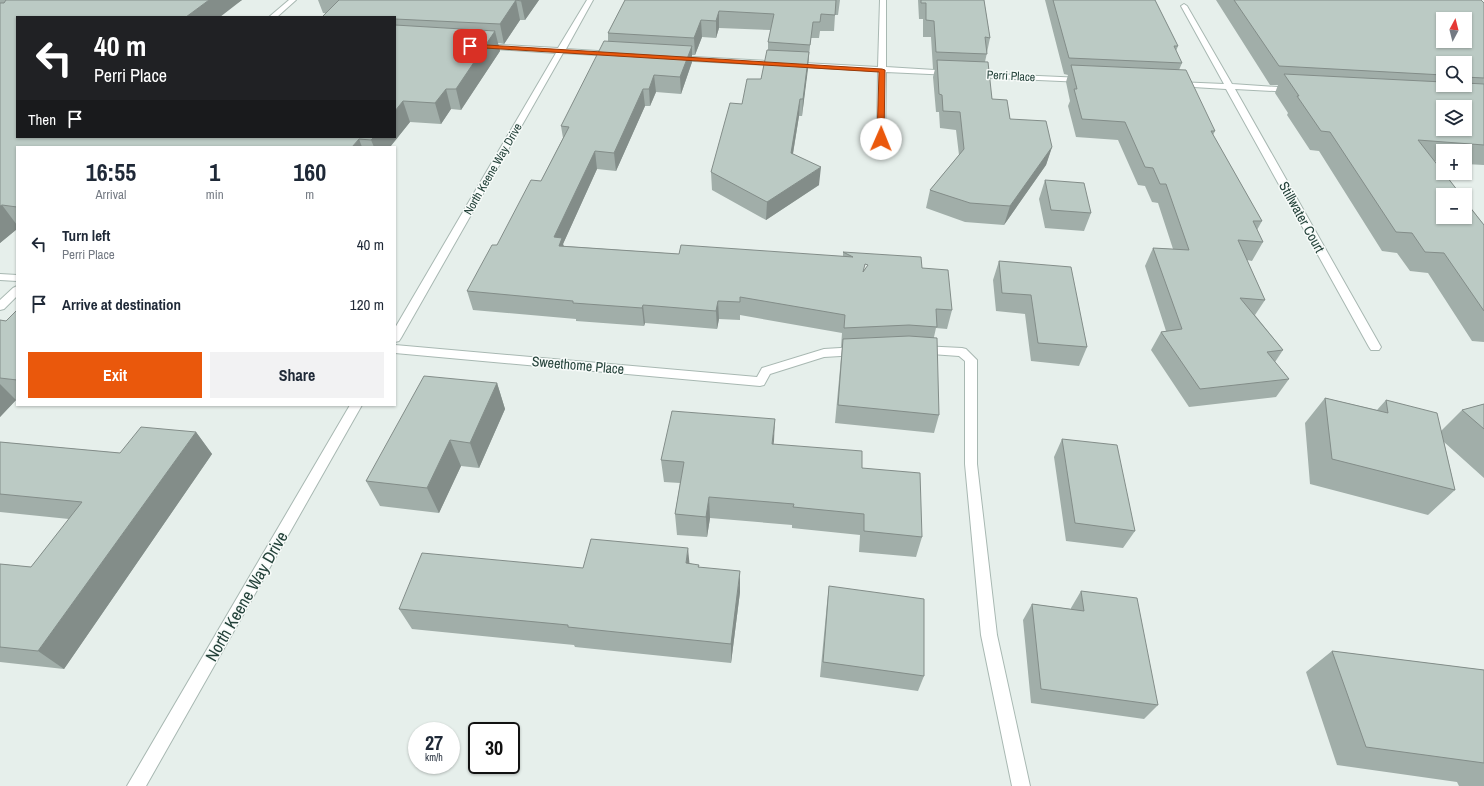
<!DOCTYPE html>
<html lang="en">
<head>
<meta charset="utf-8">
<style>
	:root { --surface:#fff; --page:#f2f2f3; --text:#1f2937; --muted:#747a83; --accent:#ea580c }
	body { margin:0; font-family:"Archivo Narrow",sans-serif; background:var(--page); color:var(--text); height:100vh; display:flex; flex-direction:column; font-size:15px; white-space:nowrap }
	* { box-sizing:border-box; margin:0 }
	p { font-size:13px; color:var(--muted) }
	.icon { flex:none; width:22px; height:22px; fill:none; stroke:currentColor; stroke-width:2; stroke-linecap:round; stroke-linejoin:round }
	.map { position:relative; flex:1; overflow:hidden }
	.drawer { position:absolute; left:16px; top:146px; width:380px; height:260px; display:flex; flex-direction:column; background:var(--surface); border-radius:0px; box-shadow:0 1px 3px #0004 }
	.drawer>* { flex:none }
	.guide { position:absolute; left:16px; top:16px; width:380px; height:122px; border-radius:0px; box-shadow:0 1px 3px #0004; background:#202124; color:#fff; overflow:hidden }
	.needle { width:26px; rotate:7deg }
	.controls { position:absolute; left:1436px; top:12px; display:grid; gap:8px }
	.controls a { display:grid; place-items:center; width:36px; height:36px; border-radius:0px; background:var(--surface); box-shadow:0 1px 3px #0004; font-size:20px }
	.speed { position:absolute; left:408px; top:722px; display:flex; gap:8px; font-size:20px; font-weight:700; text-align:center }
	.speed>* { display:grid; place-content:center; width:52px; height:52px; border-radius:50%; background:var(--surface); box-shadow:0 1px 3px #0004; line-height:1 }
	.speed small { font-size:10px; font-weight:400 }
	.speed .limit { border:2px solid #111; border-radius:6px; background:#fff; color:#111 }
	.pin { position:absolute; display:grid; place-items:center; width:34px; height:34px; color:#fff; margin:-17px; border-radius:8px; box-shadow:0 2px 6px #0006 }
	.me { position:absolute; width:44px; margin:-22px; rotate:1deg; stroke-linejoin:round; filter:drop-shadow(0 0 3px #0008) }
	.turn { display:flex; align-items:center; gap:14px; height:84px; padding:0 12px; font-size:18px }
	.turn .icon { width:52px; height:52px; stroke-width:2.5 }
	.turn b { display:block; font-size:28px; line-height:34px }
	.then { display:flex; align-items:center; height:38px; padding:0 12px; background:#0003; gap:8px; font-size:15px }
	.eta { display:flex; justify-content:space-evenly; align-items:center; height:68px; text-align:center }
	.eta b { font-size:24px; font-weight:700; line-height:28px }
	.cta { display:flex; gap:8px; margin-top:auto; padding:8px 12px }
	.cta a { flex:1; height:46px; border-radius:0px; background:var(--accent); color:#fff; font-size:16px; font-weight:700; line-height:46px; text-align:center }
	.cta a+a { background:var(--page); color:var(--text) }
	ul { padding:0; list-style:none }
	li { display:flex; align-items:center; gap:12px; height:60px; padding:0 12px }
	li div { flex:1 }
	li b { display:block; font-size:15px }
	li em { font-style:normal }
	.map>svg:first-child { display:block }
	.lines { fill:none; stroke-linecap:round; stroke-linejoin:round }
	.minor-casing { stroke:#a8b8b2; stroke-width:2 }
	.minor { fill:#fff; fill-rule:evenodd }
	.wall { fill:#a1aea9; fill-rule:evenodd }
	.shaded-wall { fill:#838d89 }
	.building { fill:#bbcac4; stroke:#838d89; fill-rule:evenodd }
	.route { fill:#ea580c; stroke:#983908 }
	.labels { text-anchor:middle; dominant-baseline:central; stroke-width:3; stroke-linejoin:round; paint-order:stroke }
	.far-street-label { font-size:12px; fill:#24423a; stroke:#f7fbf9 }
	.street-label { font-size:14px; fill:#24423a; stroke:#f7fbf9 }
	.near-street-label { font-size:17px; fill:#24423a; stroke:#f7fbf9 }
</style>
</head>
<body>
<div class="map">
<svg width="1484" height="786" viewBox="0 0 1484 786">
	<rect width="100%" height="100%" fill="#e6efeb"/>
	<g class="lines">
		<g class="minor-casing">
			<path id="minor" d="M 289,0 L 296,0 L 277,17 L 269,17 Z
				M 587,0 L 593,0 L 566,49 L 613,52 L 617,54 L 613,56 L 563,53 L 401,338 L 399,341 L 395,342 L 395,328 L 556,53 L 482,48 L 478,46 L 482,44 L 558,48 Z
				M 880,0 L 886,0 L 886,67 L 951,71 L 955,73 L 951,75 L 886,72 L 885,139 L 884,141 L 881,142 L 877,139 L 878,71 L 676,60 L 672,58 L 676,56 L 878,67 Z
				M 1184,4 L 1187,6 L 1232,84 L 1292,88 L 1296,90 L 1292,92 L 1235,89 L 1381,347 L 1379,350 L 1371,350 L 1369,347 L 1226,89 L 1177,86 L 1173,84 L 1177,82 L 1224,84 L 1181,6 Z
				M 970,73 L 1083,78 L 1087,80 L 1083,82 L 973,77 L 970,77 Z
				M 0,274 L 17,275 L 17,281 L 0,280 Z
				M 17,286 L 17,296 L 4,309 L 0,310 L 0,300 L 13,288 Z
				M 395,345 L 757,377 L 762,368 L 824,349 L 857,347 L 861,348 L 863,351 L 861,354 L 857,355 L 824,357 L 770,374 L 764,385 L 760,386 L 395,353 Z
				M 921,346 L 962,348 L 966,349 L 977,360 L 977,464 L 997,635 L 1030,786 L 1012,786 L 981,635 L 965,464 L 965,361 L 959,356 L 917,353 L 915,350 L 917,347 Z
				M 350,405 L 362,405 L 146,786 L 127,786 Z"/>
		</g>
		<use href="#minor" class="minor"/>
	</g>
	<path class="wall" d="M 0,0 L 242,0 L 17,137 L 395,137 L 395,17 L 323,13 L 318,0 L 539,0 L 525,20 L 520,20 L 504,44 L 498,43 L 500,51 L 461,110 L 451,109 L 441,124 L 410,122 L 390,147 L 17,147 L 17,229 L 0,243 Z
		M 625,0 L 840,0 L 838,15 L 835,15 L 834,31 L 820,31 L 819,38 L 811,38 L 802,116 L 799,116 L 793,154 L 819,185 L 766,220 L 712,190 L 711,172 L 742,104 L 761,79 L 768,50 L 768,42 L 771,30 L 719,28 L 716,38 L 702,37 L 695,55 L 692,55 L 692,62 L 681,94 L 656,92 L 650,106 L 645,106 L 616,171 L 597,169 L 563,244 L 564,246 L 679,254 L 843,256 L 843,252 L 922,268 L 952,310 L 947,329 L 936,328 L 934,337 L 939,415 L 934,433 L 835,423 L 842,347 L 841,347 L 842,333 L 740,315 L 740,320 L 719,319 L 717,329 L 645,323 L 644,326 L 576,321 L 576,319 L 473,310 L 467,291 L 497,245 L 541,181 L 563,138 L 561,126 L 608,41 L 608,33 ZM 865,264 L 868,265 L 863,271 Z
		M 918,0 L 984,0 L 990,38 L 985,62 L 992,99 L 1010,119 L 1052,147 L 1046,165 L 1004,225 L 965,222 L 926,208 L 930,190 L 959,155 L 956,130 L 940,128 L 939,112 L 936,112 L 933,77 L 935,69 L 933,69 L 931,37 L 923,37 L 923,19 L 919,19 Z
		M 1045,0 L 1155,0 L 1178,46 L 1176,51 L 1182,63 L 1179,70 L 1215,131 L 1213,135 L 1262,221 L 1257,230 L 1263,242 L 1252,261 L 1247,260 L 1265,300 L 1255,315 L 1283,350 L 1275,362 L 1289,379 L 1276,397 L 1189,407 L 1151,350 L 1161,332 L 1166,331 L 1145,266 L 1153,248 L 1173,249 L 1158,203 L 1152,202 L 1145,186 L 1138,185 L 1118,140 L 1076,137 L 1068,106 L 1070,101 L 1066,82 L 1068,75 L 1064,74 Z
		M 1216,0 L 1481,0 L 1484,3 L 1484,165 L 1465,164 L 1465,151 L 1443,151 L 1443,162 L 1435,161 L 1484,225 L 1484,342 L 1472,341 L 1428,273 L 1410,271 L 1397,253 L 1382,251 L 1319,151 L 1310,150 L 1287,115 L 1288,113 L 1275,93 L 1278,85 L 1270,85 ZM 1443,63 L 1465,63 L 1465,85 L 1443,85 Z
		M 1045,180 L 1091,213 L 1084,231 L 1045,228 L 1039,199 Z
		M 999,261 L 1087,347 L 1079,366 L 1031,361 L 1025,314 L 996,311 L 993,280 Z
		M 17,310 L 17,400 L 16,400 L 0,417 L 0,320 L 6,321 Z
		M 497,383 L 505,409 L 479,468 L 461,466 L 439,513 L 380,506 L 366,481 Z
		M 1325,398 L 1377,410 L 1386,400 L 1441,431 L 1462,410 L 1484,404 L 1484,478 L 1444,442 L 1455,490 L 1428,515 L 1310,484 L 1305,423 Z
		M 196,432 L 212,454 L 64,669 L 0,662 L 0,564 L 31,567 L 69,519 L 0,512 L 0,442 L 120,453 Z
		M 1062,439 L 1135,531 L 1123,548 L 1066,541 L 1054,457 Z
		M 661,460 L 862,468 L 922,537 L 916,557 L 859,552 L 860,535 L 792,528 L 792,525 L 710,518 L 707,537 L 677,535 L 675,514 L 680,483 L 664,482 Z
		M 690,563 L 699,567 L 740,592 L 731,663 L 575,647 L 574,645 L 412,629 L 399,609 L 583,568 Z
		M 829,586 L 924,676 L 918,691 L 820,677 L 827,603 Z
		M 1081,591 L 1158,705 L 1144,719 L 1031,703 L 1023,620 L 1032,604 L 1071,609 L 1071,608 Z
		M 1332,651 L 1484,670 L 1484,786 L 1459,786 L 1457,782 L 1337,765 L 1306,672 Z"/>
	<path class="shaded-wall" d="M 209,0 L 242,0 L 220,17 L 186,17 Z
		M 516,0 L 520,20 L 504,44 L 500,24 Z
		M 521,0 L 539,0 L 525,20 L 521,1 Z
		M 719,11 L 719,28 L 716,38 L 716,21 Z
		M 701,20 L 702,37 L 695,55 L 694,38 Z
		M 495,31 L 500,51 L 461,110 L 456,89 Z
		M 692,46 L 692,62 L 681,94 L 680,77 Z
		M 809,52 L 808,69 L 802,116 L 803,99 Z
		M 654,75 L 656,92 L 650,106 L 649,89 Z
		M 446,89 L 451,109 L 441,124 L 435,103 Z
		M 643,89 L 645,106 L 616,171 L 614,153 Z
		M 800,99 L 799,116 L 790,171 L 791,153 Z
		M 403,101 L 410,122 L 390,147 L 374,147 L 371,140 L 374,137 L 395,137 L 395,111 Z
		M 359,139 L 362,147 L 352,147 Z
		M 1052,147 L 1046,165 L 1004,225 L 1010,206 Z
		M 595,151 L 597,169 L 563,244 L 566,256 L 563,264 L 554,237 Z
		M 821,167 L 819,185 L 766,220 L 767,202 Z
		M 2,205 L 17,225 L 17,229 L 0,243 L 0,206 Z
		M 718,301 L 719,319 L 717,329 L 716,311 Z
		M 643,305 L 645,323 L 644,326 L 642,308 Z
		M 497,383 L 505,409 L 479,468 L 470,443 Z
		M 0,384 L 16,400 L 0,417 Z
		M 775,419 L 774,441 L 771,465 L 772,444 Z
		M 196,432 L 212,454 L 64,669 L 38,651 Z
		M 450,440 L 461,466 L 439,513 L 427,488 Z
		M 709,497 L 710,518 L 707,537 L 706,517 Z
		M 688,548 L 690,569 L 686,563 Z
		M 740,571 L 740,592 L 731,663 L 731,644 Z"/>
	<path class="building" d="M 6,0 L 209,0 L 186,17 L 17,17 L 17,137 L 374,137 L 371,140 L 359,139 L 352,147 L 17,147 L 17,207 L 2,205 L 0,206 L 0,3 L 4,3 Z
		M 339,0 L 521,0 L 521,1 L 516,0 L 500,24 L 395,19 L 395,17 L 322,17 Z
		M 625,0 L 836,0 L 835,15 L 821,14 L 820,22 L 813,22 L 810,45 L 768,42 L 774,14 L 719,11 L 716,21 L 701,20 L 694,38 L 608,33 Z
		M 921,0 L 984,0 L 990,38 L 985,37 L 987,54 L 936,52 L 934,21 L 926,20 L 926,3 L 921,3 Z
		M 1053,0 L 1155,0 L 1178,46 L 1174,46 L 1182,63 L 1069,58 Z
		M 1234,0 L 1481,0 L 1484,3 L 1484,78 L 1465,77 L 1465,63 L 1443,63 L 1443,75 L 1279,66 ZM 1443,19 L 1465,19 L 1465,41 L 1443,41 Z
		M 395,25 L 495,31 L 456,89 L 446,89 L 435,103 L 403,101 L 395,111 Z
		M 604,41 L 692,46 L 680,77 L 654,75 L 649,89 L 643,89 L 614,153 L 595,151 L 554,237 L 562,238 L 559,246 L 679,254 L 681,245 L 853,257 L 843,252 L 921,257 L 922,268 L 948,270 L 952,310 L 936,309 L 937,327 L 909,325 L 844,328 L 845,315 L 740,297 L 740,302 L 718,301 L 716,311 L 643,305 L 642,308 L 573,303 L 573,301 L 467,291 L 492,245 L 497,245 L 531,180 L 541,181 L 569,127 L 561,126 ZM 865,264 L 868,265 L 863,272 Z
		M 767,50 L 809,52 L 803,99 L 800,99 L 791,153 L 821,167 L 767,202 L 711,172 L 730,103 L 742,104 L 747,79 L 761,79 Z
		M 937,60 L 988,62 L 992,99 L 1007,100 L 1010,119 L 1046,121 L 1052,147 L 1010,206 L 970,203 L 930,190 L 964,149 L 960,112 L 943,111 L 942,95 L 939,94 Z
		M 1071,65 L 1186,70 L 1215,131 L 1211,131 L 1262,221 L 1253,221 L 1263,242 L 1238,240 L 1265,300 L 1240,298 L 1283,350 L 1267,352 L 1289,379 L 1200,389 L 1161,332 L 1182,329 L 1153,248 L 1189,250 L 1166,184 L 1160,184 L 1153,168 L 1145,167 L 1125,122 L 1082,119 L 1074,89 L 1077,89 Z
		M 1284,74 L 1443,82 L 1443,85 L 1465,85 L 1465,83 L 1484,84 L 1484,145 L 1418,140 L 1443,172 L 1443,173 L 1444,173 L 1461,195 L 1443,195 L 1443,217 L 1465,217 L 1465,201 L 1484,225 L 1484,311 L 1444,253 L 1425,252 L 1412,233 L 1396,232 L 1330,132 L 1321,131 L 1297,96 L 1299,96 ZM 1443,107 L 1465,107 L 1465,129 L 1443,129 Z
		M 1045,180 L 1084,183 L 1091,213 L 1051,210 Z
		M 999,261 L 1071,267 L 1087,347 L 1038,343 L 1031,295 L 1002,293 Z
		M 17,310 L 17,380 L 0,378 L 0,320 L 6,321 Z
		M 909,336 L 937,338 L 939,415 L 838,405 L 843,339 Z
		M 424,376 L 497,383 L 470,443 L 450,440 L 427,488 L 366,481 Z
		M 1325,398 L 1388,413 L 1386,400 L 1437,413 L 1455,490 L 1332,459 Z
		M 1484,404 L 1484,429 L 1462,410 Z
		M 672,411 L 775,419 L 772,444 L 862,451 L 862,468 L 920,473 L 922,537 L 864,531 L 864,514 L 793,507 L 794,504 L 709,497 L 706,517 L 675,514 L 684,462 L 661,460 Z
		M 141,427 L 196,432 L 38,651 L 0,647 L 0,564 L 31,567 L 82,502 L 0,494 L 0,442 L 120,453 Z
		M 1062,439 L 1117,445 L 1135,531 L 1075,523 Z
		M 591,539 L 688,548 L 686,563 L 699,565 L 698,567 L 740,571 L 731,644 L 568,627 L 568,625 L 399,609 L 422,553 L 583,568 Z
		M 829,586 L 924,599 L 924,676 L 823,662 Z
		M 1081,591 L 1137,598 L 1158,705 L 1041,689 L 1032,604 L 1084,611 Z
		M 1332,651 L 1484,670 L 1484,763 L 1366,747 Z"/>
	<path class="route" d="M 470,44 L 882,69 L 885,70 L 884,139 L 881,141 L 877,139 L 879,72 L 468,47 L 467,46 Z"/>
	<g class="labels">
		<g class="far-street-label">
			<text transform="translate(1011 76) rotate(3)">Perri Place</text>
			<text transform="translate(493 169) rotate(-60)">North Keene Way Drive</text>
		</g>
		<g class="street-label">
			<text transform="translate(1302 217) rotate(61)">Stillwater Court</text>
			<text transform="translate(578 365) rotate(5)">Sweethome Place</text>
		</g>
		<g class="near-street-label">
			<text transform="translate(246 596) rotate(-60)">North Keene Way Drive</text>
		</g>
	</g>
</svg>
<div class="controls">
<a><svg class="needle" viewBox="-14 -14 28 28"><path d="M0-13l5 13h-10z" fill="#e53935"/><path d="M0 13l5-13h-10z" fill="#747a83"/></svg></a>
<a><svg class="icon" aria-label="search" viewBox="0 0 24 24"><circle cx="10" cy="10" r="6"/><path d="M15 15l6 6"/></svg></a>
<a><svg class="icon" aria-label="layers" viewBox="0 0 24 24"><path d="M12 4l9 5-9 5-9-5zM3 14l9 5 9-5"/></svg></a>
<a>+</a>
<a>−</a>
</div>
<div class="speed"><div>27<small>km/h</small></div><div class="limit">30</div></div>
<div class="pin" style="left:470px;top:46px;background:#d93025"><svg class="icon" aria-label="arrive" viewBox="0 0 24 24"><path d="M6 21V4h12l-3 4 3 4H6"/></svg></div>
<svg class="me" style="left:881px;top:139px" viewBox="-20 -20 40 40"><circle r="19" fill="#fff"/><path d="M0-13L10 11 0 6-10 11z" fill="#ea580c"/></svg>
<div class="guide">
<div class="turn"><svg class="icon" aria-label="left" viewBox="0 0 24 24"><path d="M17 20v-9H6M10 6l-5 5 5 5"/></svg><div><b>40 m</b>Perri Place</div></div>
<div class="then">Then<svg class="icon" aria-label="arrive" viewBox="0 0 24 24"><path d="M6 21V4h12l-3 4 3 4H6"/></svg></div>
</div>
<section class="drawer">
<div class="eta">
<div><b>16:55</b><p>Arrival</p></div>
<div><b>1</b><p>min</p></div>
<div><b>160</b><p>m</p></div>
</div>
<ul>
<li><svg class="icon" aria-label="left" viewBox="0 0 24 24"><path d="M17 20v-9H6M10 6l-5 5 5 5"/></svg><div><b>Turn left</b><p>Perri Place</p></div><em>40 m</em></li>
<li><svg class="icon" aria-label="arrive" viewBox="0 0 24 24"><path d="M6 21V4h12l-3 4 3 4H6"/></svg><div><b>Arrive at destination</b></div><em>120 m</em></li>
</ul>
<div class="cta"><a>Exit</a><a>Share</a></div>
</section>
</div>
</body>
</html>
